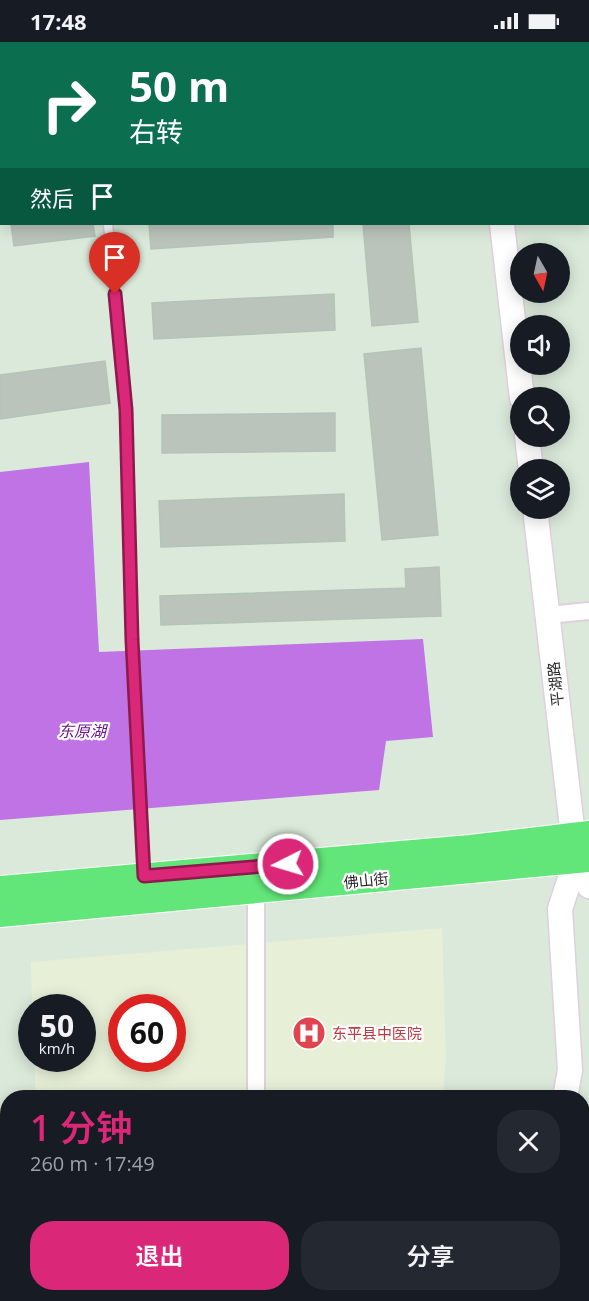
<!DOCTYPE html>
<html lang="zh">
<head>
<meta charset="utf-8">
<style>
	:root { --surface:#171b24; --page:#242831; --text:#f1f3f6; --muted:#9ea1a6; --accent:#db2777 }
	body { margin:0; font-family:"Open Sans","Noto Sans SC",sans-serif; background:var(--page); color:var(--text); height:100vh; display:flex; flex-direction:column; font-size:22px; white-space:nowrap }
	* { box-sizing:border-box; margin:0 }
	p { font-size:20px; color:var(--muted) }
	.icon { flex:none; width:33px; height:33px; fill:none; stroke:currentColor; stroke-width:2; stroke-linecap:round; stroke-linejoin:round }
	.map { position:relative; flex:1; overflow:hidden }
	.details { position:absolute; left:0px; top:1048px; width:590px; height:212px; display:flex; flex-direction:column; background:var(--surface); border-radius:24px 24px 0 0; box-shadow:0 3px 15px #0003 }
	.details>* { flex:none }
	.banner { position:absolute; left:0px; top:0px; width:590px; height:183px; box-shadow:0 3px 15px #0003; background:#0b6e4f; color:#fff; overflow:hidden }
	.needle { width:39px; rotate:171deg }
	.buttons { position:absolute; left:510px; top:201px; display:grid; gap:12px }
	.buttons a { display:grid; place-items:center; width:60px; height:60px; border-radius:50%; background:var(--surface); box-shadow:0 3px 15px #0003; font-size:30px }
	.speed { position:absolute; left:18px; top:952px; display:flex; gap:12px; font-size:30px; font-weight:700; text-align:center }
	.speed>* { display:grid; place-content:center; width:78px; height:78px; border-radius:50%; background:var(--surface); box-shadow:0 3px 15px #0003; line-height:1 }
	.speed small { font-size:15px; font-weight:400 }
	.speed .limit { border:9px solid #d22; background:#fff; color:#111 }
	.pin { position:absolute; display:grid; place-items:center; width:51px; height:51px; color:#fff; margin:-62px -26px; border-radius:50% 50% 50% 0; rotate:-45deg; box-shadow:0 0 6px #0007 }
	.pin .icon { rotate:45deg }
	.me { position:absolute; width:66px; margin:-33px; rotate:265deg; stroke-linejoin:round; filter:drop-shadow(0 0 4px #0008) }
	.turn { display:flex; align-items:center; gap:21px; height:126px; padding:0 30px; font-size:27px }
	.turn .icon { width:78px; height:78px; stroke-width:2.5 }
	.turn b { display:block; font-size:42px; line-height:51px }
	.then { display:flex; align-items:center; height:57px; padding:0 30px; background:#0003; gap:12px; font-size:22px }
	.round { display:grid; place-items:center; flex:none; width:63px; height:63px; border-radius:24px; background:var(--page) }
	.summary { display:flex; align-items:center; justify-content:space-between; height:102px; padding:0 30px }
	h1 { font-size:36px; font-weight:600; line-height:45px; color:var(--accent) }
	.primary-button { display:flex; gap:12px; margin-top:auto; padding:12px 30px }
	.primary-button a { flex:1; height:69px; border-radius:24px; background:var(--accent); color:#fff; font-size:24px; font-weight:600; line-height:69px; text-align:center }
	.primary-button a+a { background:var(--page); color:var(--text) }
	.status { display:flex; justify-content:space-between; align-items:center; height:42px; padding:0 30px; background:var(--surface); direction:ltr }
	.status svg { height:16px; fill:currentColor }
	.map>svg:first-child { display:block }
	.medical { fill:#e7f0d7; fill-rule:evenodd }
	.water { fill:#c073e5 }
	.building { fill:#bac4ba; stroke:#b4c4b5; stroke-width:1.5 }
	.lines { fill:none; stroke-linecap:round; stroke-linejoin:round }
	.lane-casing { stroke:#e0cfdc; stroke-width:11 }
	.street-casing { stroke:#e0cfdc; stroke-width:20 }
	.secondary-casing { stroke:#e0cfdc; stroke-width:27 }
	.primary-casing { stroke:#fff; stroke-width:28 }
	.lane { stroke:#fff; stroke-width:8 }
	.street { stroke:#fff; stroke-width:16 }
	.secondary { stroke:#fff; stroke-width:24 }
	.primary { stroke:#62e679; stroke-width:26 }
	.route-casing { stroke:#8e194d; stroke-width:15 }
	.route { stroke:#db2777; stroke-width:10 }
	.labels { text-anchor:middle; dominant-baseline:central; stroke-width:4.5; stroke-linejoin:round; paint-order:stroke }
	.street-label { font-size:15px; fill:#282828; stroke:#fff }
	.health-label { font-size:15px; fill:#be3a42; stroke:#fff; text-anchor:start }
	.water-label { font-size:16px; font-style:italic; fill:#6f168d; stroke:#fff }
</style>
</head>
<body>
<div class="status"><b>17:48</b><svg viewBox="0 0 49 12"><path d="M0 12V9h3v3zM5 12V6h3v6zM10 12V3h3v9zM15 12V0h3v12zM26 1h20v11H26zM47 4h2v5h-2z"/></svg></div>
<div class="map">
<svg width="589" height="1259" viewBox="0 0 589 1259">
	<rect width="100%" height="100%" fill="#dae9da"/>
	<path class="medical" d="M 442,886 L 446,1015 L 443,1056 L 36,1056 L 34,1017 L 82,1017 L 82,966 L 32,966 L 31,920 ZM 122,966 L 172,966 L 172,1017 L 122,1017 Z"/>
	<path class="water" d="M 89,420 L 99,610 L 423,597 L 433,695 L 386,699 L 379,748 L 0,778 L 0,430 Z"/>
	<path class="building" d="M 0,0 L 85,0 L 86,2 L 2,2 L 0,15 Z
		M 290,0 L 350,0 L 350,2 L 290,2 Z
		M 11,182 L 93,182 L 95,194 L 14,204 Z
		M 149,182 L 333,182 L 333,195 L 151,207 Z
		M 363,182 L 409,182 L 418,280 L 372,284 Z
		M 334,252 L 335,288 L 154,297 L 152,261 Z
		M 421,306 L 438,493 L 382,498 L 364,312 Z
		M 105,319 L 110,361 L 0,377 L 0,333 Z
		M 335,371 L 335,409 L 162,411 L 162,373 Z
		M 344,452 L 345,499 L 161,505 L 159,459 Z
		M 439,525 L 441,574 L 161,583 L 160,554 L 406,546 L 405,527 Z"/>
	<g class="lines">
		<g class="lane-casing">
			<path id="lane" d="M 0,43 L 2,42
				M 108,182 L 126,368 L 132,598 L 144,831"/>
		</g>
		<g class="street-casing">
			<path id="street" d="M 548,573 L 589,569
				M 256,849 L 256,1056"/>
		</g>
		<g class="secondary-casing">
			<path id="secondary" d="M 481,0 L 481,2
				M 502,182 L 522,356
				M 527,394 L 531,428
				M 535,466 L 573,794 L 576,818 L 589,844
				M 565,1056 L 570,1028 L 560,867 L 576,818
				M 582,1185 L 589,1165
				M 497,1259 L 500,1252
				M 555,1259 L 557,1252"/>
		</g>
		<g class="primary-casing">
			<path id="primary" d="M 0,847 L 470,806 L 589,792
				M 0,872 L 589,817"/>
		</g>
		<use href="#lane" class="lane"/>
		<use href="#street" class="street"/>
		<use href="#secondary" class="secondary"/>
		<use href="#primary" class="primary"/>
	</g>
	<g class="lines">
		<g class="route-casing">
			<path id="route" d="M 115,252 L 126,368 L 132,598 L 144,834 L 288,822"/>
		</g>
		<use href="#route" class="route"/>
	</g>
	<defs>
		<g id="hospital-disc" transform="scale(1.725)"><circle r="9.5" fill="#e0444e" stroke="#fff"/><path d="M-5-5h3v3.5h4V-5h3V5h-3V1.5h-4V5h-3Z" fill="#fff"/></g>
	</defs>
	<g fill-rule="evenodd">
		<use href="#hospital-disc" x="309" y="991"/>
	</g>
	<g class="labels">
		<g class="street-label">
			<text transform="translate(555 642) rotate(-96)">平湖路</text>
			<text transform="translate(366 838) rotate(-6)">佛山街</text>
		</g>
		<g class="health-label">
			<text x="332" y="991">东平县中医院</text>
		</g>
		<g class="water-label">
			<text x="82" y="689">东原湖</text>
		</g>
	</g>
</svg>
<div class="buttons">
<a><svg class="needle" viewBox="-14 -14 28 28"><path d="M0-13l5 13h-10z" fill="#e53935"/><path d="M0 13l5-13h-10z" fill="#9ea1a6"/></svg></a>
<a><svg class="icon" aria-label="sound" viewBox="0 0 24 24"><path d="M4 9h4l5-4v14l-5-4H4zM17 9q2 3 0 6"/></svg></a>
<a><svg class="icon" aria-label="search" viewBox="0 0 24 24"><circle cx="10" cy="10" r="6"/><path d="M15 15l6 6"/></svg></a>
<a><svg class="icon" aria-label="layers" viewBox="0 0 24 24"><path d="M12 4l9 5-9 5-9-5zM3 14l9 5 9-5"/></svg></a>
</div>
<div class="speed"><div>50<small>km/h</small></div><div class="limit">60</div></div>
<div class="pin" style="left:115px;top:252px;background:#d93025"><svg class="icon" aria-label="arrive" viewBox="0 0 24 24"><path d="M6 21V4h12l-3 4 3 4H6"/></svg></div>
<svg class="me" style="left:288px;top:822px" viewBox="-20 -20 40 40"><circle r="17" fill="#db2777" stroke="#fff" stroke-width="3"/><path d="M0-11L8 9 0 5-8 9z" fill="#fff"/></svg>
<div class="banner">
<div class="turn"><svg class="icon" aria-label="right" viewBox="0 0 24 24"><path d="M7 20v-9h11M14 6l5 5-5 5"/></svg><div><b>50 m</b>右转</div></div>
<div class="then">然后<svg class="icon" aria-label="arrive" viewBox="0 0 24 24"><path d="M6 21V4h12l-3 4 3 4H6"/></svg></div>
</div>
<section class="details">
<div class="summary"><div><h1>1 分钟</h1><p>260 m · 17:49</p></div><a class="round"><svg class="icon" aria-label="close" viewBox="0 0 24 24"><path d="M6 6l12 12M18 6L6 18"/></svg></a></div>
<div class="primary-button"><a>退出</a><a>分享</a></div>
</section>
</div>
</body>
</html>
